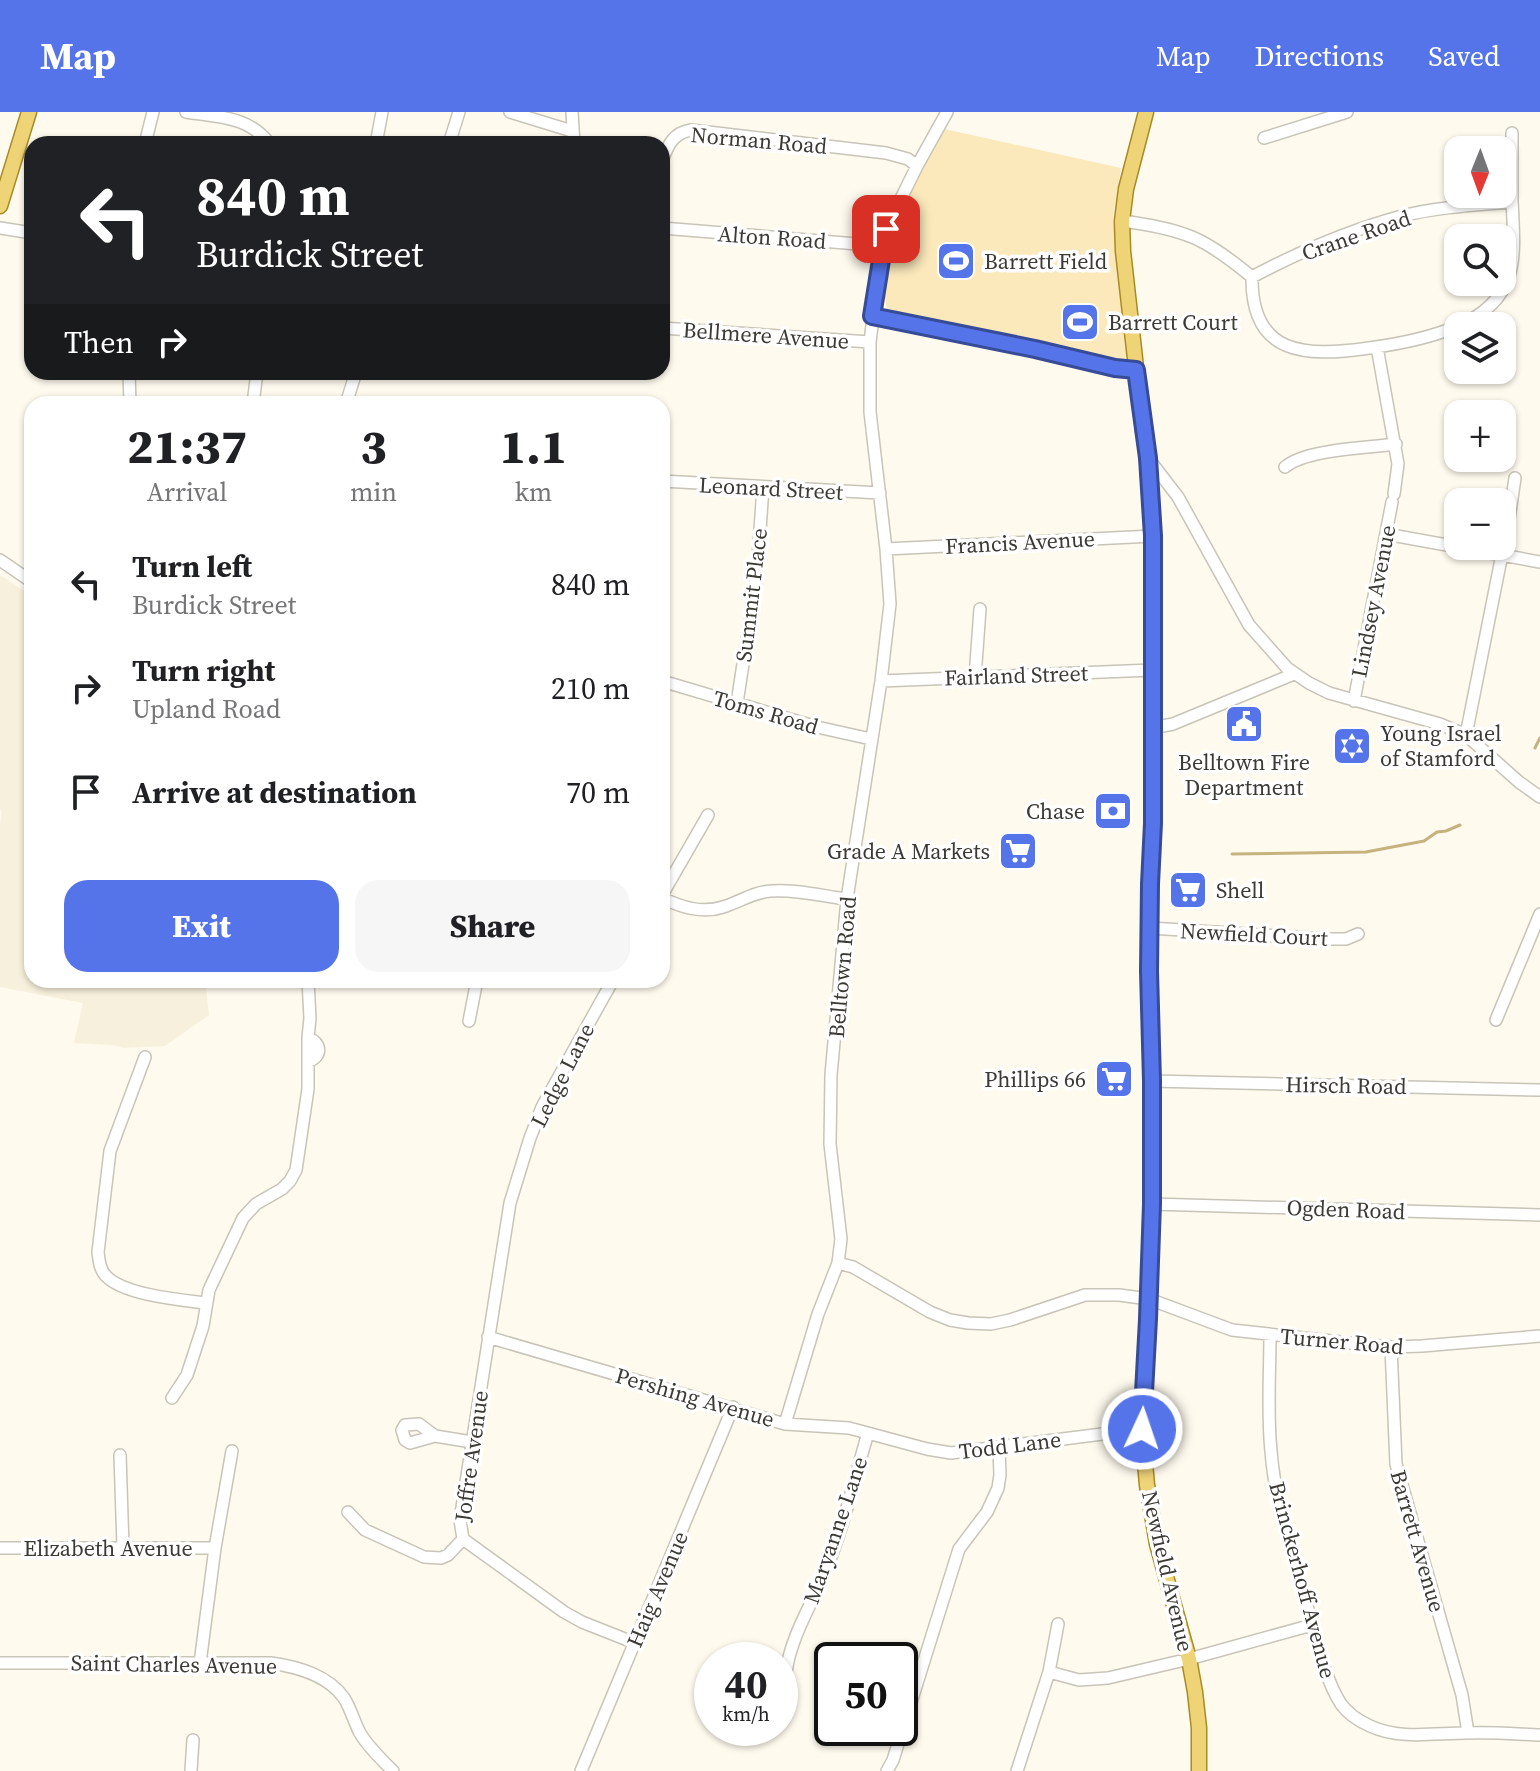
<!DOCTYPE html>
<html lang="en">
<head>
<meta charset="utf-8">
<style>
	:root { --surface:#fff; --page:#f6f6f6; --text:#202124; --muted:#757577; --accent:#5574e9 }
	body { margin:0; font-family:"Source Serif 4",serif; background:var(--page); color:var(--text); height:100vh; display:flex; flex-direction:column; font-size:30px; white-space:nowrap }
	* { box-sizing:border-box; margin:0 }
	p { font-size:26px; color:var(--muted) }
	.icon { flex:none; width:44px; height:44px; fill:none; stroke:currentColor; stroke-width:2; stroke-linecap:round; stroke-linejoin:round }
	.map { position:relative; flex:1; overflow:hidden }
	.details { position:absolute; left:24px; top:284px; width:646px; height:592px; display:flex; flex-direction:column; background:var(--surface); border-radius:24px; box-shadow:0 2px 6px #0004 }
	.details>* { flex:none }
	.guide { position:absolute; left:24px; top:24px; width:646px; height:244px; border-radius:24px; box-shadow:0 2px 6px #0004; background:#202124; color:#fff; overflow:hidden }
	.needle { width:52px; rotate:181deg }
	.buttons { position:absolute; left:1444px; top:24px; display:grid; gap:16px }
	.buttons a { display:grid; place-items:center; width:72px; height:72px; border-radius:16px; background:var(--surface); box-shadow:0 2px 6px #0004; font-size:40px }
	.speed { position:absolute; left:694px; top:1530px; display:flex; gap:16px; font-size:40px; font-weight:700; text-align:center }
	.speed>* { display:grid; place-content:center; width:104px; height:104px; border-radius:50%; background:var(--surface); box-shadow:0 2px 6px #0004; line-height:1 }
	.speed small { font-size:20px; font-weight:400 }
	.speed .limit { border:4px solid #111; border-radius:12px; background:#fff; color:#111 }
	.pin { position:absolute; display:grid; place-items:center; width:68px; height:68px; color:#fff; margin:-34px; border-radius:16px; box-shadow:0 4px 12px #0006 }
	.me { position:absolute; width:88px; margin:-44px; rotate:3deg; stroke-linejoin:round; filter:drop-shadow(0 0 6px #0008) }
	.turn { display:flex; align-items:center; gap:28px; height:168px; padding:0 40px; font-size:36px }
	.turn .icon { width:104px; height:104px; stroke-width:2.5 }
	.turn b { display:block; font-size:56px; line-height:68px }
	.then { display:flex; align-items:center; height:76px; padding:0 40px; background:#0003; gap:16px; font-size:30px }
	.eta { display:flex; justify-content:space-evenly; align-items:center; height:136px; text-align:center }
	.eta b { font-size:48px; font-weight:800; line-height:56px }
	.button { display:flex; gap:16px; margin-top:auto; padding:16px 40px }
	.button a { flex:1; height:92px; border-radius:24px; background:var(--accent); color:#fff; font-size:32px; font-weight:800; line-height:92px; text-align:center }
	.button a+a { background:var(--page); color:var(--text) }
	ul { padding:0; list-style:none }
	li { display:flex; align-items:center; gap:24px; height:104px; padding:0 40px }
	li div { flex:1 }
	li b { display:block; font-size:30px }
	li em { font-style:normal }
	header { display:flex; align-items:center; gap:48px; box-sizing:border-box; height:112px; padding:0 40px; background:var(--accent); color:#fff }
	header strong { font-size:38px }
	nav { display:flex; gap:44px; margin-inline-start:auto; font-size:28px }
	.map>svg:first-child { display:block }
	.built { fill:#f7f0dc }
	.green { fill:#fbe9bc }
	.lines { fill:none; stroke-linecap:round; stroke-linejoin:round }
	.stream { stroke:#c6b27f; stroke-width:3 }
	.minor-casing { stroke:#c8c4b8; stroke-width:14 }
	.major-casing { stroke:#a98b25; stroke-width:17 }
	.minor { stroke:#fff; stroke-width:11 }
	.major { stroke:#efd377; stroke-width:14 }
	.route-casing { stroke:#374b97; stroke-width:20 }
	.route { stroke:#5574e9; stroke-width:14 }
	.labels { text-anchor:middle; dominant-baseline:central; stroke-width:7; stroke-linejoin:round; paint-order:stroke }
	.street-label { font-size:22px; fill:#3c3a35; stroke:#fff }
	.poi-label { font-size:22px; fill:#3c3a35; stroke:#fff; text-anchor:start }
</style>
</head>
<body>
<header>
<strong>Map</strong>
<nav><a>Map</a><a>Directions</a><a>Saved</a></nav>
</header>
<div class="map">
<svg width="1540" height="1659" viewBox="0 0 1540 1659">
	<rect width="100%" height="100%" fill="#fffaee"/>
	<path class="built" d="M 0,463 L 32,484 L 32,868 L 205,868 L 209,903 L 165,934 L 124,936 L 112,933 L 74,931 L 83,891 L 0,875 L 0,712 L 2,699 L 0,698 Z"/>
	<path class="green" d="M 944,17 L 1121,56 L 1113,107 L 1126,242 L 1125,249 L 1119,251 L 1106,249 L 897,202 L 897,200 L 887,197 L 885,185 L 882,185 L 888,133 L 893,114 Z"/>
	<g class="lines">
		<path class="stream" d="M 1535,636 L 1540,626
			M 1232,742 L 1366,740 L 1424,729 L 1437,720 L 1446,719 L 1460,713"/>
		<g class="minor-casing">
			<path id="minor" d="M 186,0 C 219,5 248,4 270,32
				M 510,0 L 572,19
				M 572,0 L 574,32
				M 947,0 L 917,54 L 886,117 L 882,134 L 870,230 L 870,300 L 886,437 L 890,492 L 881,569 L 847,787 L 831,963 L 830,1032 L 841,1127 L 838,1151 L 853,1155 L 930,1200 L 950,1208 L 968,1211 L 991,1212 L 1010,1208 L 1085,1183 L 1119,1183 L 1149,1187 L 1232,1218 L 1350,1231 L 1391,1235 L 1422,1234 L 1540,1224
				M 1264,26 L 1347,0
				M 145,32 L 153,0
				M 376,32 L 382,0
				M 449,32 L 459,0
				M 662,49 C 668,33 673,21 691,18 L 886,41 L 908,47 L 917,54
				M 1122,109 C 1146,112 1170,116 1192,125 C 1212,133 1235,151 1252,165 C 1251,244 1306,245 1369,236 C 1399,232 1430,226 1458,214
				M 0,116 L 32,121
				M 662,116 L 882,134
				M 1252,165 C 1299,140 1350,118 1402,104 C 1437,95 1476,93 1512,90
				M 872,204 L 1025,235 L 1115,256 L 1136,258
				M 1459,214 C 1520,186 1515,146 1512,89 C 1512,66 1512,43 1512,21
				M 662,216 L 870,230
				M 1377,235 L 1398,352 L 1394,382
				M 129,260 L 130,292
				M 253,292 L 257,260
				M 346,292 L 356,260
				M 1148,346 L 1178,385 L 1249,513 L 1287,556 L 1309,571 L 1329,581 L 1440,612 L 1466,623 L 1519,670 L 1540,685
				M 1285,355 C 1306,337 1367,336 1396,332
				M 662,369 L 880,381
				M 1386,422 L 1540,450
				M 886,437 L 1153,424
				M 0,448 L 32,470
				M 975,565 L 980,497
				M 662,569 L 817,615 L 871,627
				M 881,569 L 1152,558
				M 1354,589 L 1392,390
				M 737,591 L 757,461 L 763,375
				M 1152,616 L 1173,612 L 1294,562
				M 1466,623 L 1509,407 L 1515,366
				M 662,783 L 708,703
				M 662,786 C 681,795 702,802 723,795 C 740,790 753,780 771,779 C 796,777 822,784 847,787
				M 1150,816 L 1326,827 L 1346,827 L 1358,822
				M 613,868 L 542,995 L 530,1026 L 510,1091 L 460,1408 L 463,1427 L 564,1500 L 582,1510 L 635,1531
				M 1496,908 L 1540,802
				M 469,909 L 477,868
				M 308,926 C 321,931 323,944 309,949
				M 145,945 L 110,1039 L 98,1140 C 99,1149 100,1158 106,1164 C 124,1183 181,1188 206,1191
				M 1152,969 L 1540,978
				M 1152,1092 L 1540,1103
				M 1270,1223 C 1270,1261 1267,1301 1271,1339 C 1275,1392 1293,1443 1307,1494 C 1316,1524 1324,1566 1341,1592 C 1348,1602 1359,1609 1370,1614 C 1400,1628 1435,1621 1467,1621 C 1491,1620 1516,1622 1540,1623
				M 488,1225 L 785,1312 L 849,1316 L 927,1337 L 951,1341 L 1142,1317
				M 1391,1235 L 1396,1352 L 1462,1583 L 1468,1621
				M 172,1286 L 187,1263 L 203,1214 L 209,1178 L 243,1106 L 256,1092 L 282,1077 L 290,1069 L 296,1058 L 308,977 L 308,926 L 310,906 L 308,868
				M 785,1312 L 818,1202 L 838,1151
				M 435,1324 L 419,1312 L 405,1313 L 402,1318 L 405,1328 L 410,1331 L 435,1324 L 472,1330
				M 120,1343 L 123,1435
				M 348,1400 L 365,1418 L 424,1445 L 441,1446 L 448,1443 L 463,1427
				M 0,1436 L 215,1436
				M 0,1551 L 271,1551 C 298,1555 328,1563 344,1586 C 351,1597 354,1610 360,1621 C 368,1635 382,1648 393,1659
				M 200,1551 L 215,1436 L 232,1339
				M 786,1560 C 791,1525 810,1495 824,1463 C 843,1418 854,1368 868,1321
				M 1049,1560 L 1079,1568 L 1108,1566 L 1189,1547 L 1312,1513
				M 191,1659 L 193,1628
				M 581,1659 L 733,1295
				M 887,1659 L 893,1648 L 898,1632 L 959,1437 L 987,1400 L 998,1376 L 1000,1363 L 999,1336
				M 1017,1659 L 1049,1560 L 1058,1512"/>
		</g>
		<g class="major-casing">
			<path id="major" d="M 1146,0 L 1126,77 L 1122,109 L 1123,139 L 1143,318 L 1148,346 L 1153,424 L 1153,711 L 1150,772 L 1149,859 L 1152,969 L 1150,1172 L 1142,1317 L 1147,1373 L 1157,1432 L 1189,1547 L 1195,1580 L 1199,1616 L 1199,1659
				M 0,94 L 29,0"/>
		</g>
		<use href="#minor" class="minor"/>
		<use href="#major" class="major"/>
	</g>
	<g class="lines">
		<g class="route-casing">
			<path id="route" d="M 886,117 L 872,204 L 1035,237 L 1115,256 L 1136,258 L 1148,346 L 1153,424 L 1153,711 L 1150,772 L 1149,859 L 1152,969 L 1152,1092 L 1148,1207 L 1142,1317"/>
		</g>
		<use href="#route" class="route"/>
	</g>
	<defs>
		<g id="stadium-square" transform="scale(2)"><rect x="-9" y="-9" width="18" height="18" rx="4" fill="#5574e9" stroke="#fff"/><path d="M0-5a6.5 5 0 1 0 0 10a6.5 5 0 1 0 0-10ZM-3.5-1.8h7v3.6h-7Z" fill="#fff"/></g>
		<g id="civic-square" transform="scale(2)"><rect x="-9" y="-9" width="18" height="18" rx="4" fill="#5574e9" stroke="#fff"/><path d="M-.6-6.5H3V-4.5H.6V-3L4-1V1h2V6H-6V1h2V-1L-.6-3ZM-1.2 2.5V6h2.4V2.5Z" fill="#fff"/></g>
		<g id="synagogue-square" transform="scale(2)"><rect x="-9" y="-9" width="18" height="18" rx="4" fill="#5574e9" stroke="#fff"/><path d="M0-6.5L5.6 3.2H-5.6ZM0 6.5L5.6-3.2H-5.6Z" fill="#fff"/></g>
		<g id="bank-square" transform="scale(2)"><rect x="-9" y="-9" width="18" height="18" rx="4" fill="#5574e9" stroke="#fff"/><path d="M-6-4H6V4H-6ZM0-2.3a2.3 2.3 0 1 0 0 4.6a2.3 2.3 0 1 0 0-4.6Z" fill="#fff"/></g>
		<g id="supermarket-square" transform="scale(2)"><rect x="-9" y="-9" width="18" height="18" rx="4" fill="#5574e9" stroke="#fff"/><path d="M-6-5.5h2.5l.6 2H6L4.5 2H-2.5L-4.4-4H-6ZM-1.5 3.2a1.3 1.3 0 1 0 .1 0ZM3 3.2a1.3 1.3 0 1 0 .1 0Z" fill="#fff"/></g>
	</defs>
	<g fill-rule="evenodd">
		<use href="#stadium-square" x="956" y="149"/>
		<use href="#stadium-square" x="1080" y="210"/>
		<use href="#civic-square" x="1244" y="612"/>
		<use href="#synagogue-square" x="1352" y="634"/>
		<use href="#bank-square" x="1113" y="699"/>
		<use href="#supermarket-square" x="1018" y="739"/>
		<use href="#supermarket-square" x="1188" y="778"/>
		<use href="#supermarket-square" x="1114" y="967"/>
	</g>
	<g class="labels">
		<g class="street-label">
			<text transform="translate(759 28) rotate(5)">Norman Road</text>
			<text transform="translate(1356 123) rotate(-19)">Crane Road</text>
			<text transform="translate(772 125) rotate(4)">Alton Road</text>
			<text transform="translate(766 223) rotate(4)">Bellmere Avenue</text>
			<text transform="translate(771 376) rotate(3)">Leonard Street</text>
			<text transform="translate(1020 430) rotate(-3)">Francis Avenue</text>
			<text transform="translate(751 483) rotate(-83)">Summit Place</text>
			<text transform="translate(1373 489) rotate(-79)">Lindsey Avenue</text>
			<text transform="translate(1016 563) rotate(-2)">Fairland Street</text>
			<text transform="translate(766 600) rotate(16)">Toms Road</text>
			<text transform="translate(1254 822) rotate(3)">Newfield Court</text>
			<text transform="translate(842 855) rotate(-85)">Belltown Road</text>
			<text transform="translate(562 963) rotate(-63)">Ledge Lane</text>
			<text transform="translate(1346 973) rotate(1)">Hirsch Road</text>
			<text transform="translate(1346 1097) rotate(2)">Ogden Road</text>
			<text transform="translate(1342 1229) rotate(5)">Turner Road</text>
			<text transform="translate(695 1285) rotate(16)">Pershing Avenue</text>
			<text transform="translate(1010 1333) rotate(-7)">Todd Lane</text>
			<text transform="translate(471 1344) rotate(-82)">Joffre Avenue</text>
			<text transform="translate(835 1418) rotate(-71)">Maryanne Lane</text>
			<text transform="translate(1418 1429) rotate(74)">Barrett Avenue</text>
			<text x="108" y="1436">Elizabeth Avenue</text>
			<text transform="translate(1168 1459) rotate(77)">Newfield Avenue</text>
			<text transform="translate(1303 1468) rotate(75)">Brinckerhoff Avenue</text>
			<text transform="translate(657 1477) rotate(-67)">Haig Avenue</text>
			<text transform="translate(174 1552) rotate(1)">Saint Charles Avenue</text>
		</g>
		<g class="poi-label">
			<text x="984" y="149">Barrett Field</text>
			<text x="1108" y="210">Barrett Court</text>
			<text x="1380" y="621">Young Israel<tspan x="1380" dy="25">of Stamford</tspan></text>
			<text x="1244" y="650" text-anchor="middle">Belltown Fire<tspan x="1244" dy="25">Department</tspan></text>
			<text x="1085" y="699" text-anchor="end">Chase</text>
			<text x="990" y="739" text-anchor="end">Grade A Markets</text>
			<text x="1216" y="778">Shell</text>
			<text x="1086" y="967" text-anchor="end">Phillips 66</text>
		</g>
	</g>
</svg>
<div class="buttons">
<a><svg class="needle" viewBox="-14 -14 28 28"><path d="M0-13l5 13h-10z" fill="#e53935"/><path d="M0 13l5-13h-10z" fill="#757577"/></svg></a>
<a><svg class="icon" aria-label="search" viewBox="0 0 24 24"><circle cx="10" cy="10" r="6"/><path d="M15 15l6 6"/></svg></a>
<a><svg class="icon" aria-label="layers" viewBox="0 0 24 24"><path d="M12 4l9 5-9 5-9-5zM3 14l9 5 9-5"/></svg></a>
<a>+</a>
<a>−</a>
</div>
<div class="speed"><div>40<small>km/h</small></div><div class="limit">50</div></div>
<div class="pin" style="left:886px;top:117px;background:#d93025"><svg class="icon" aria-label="arrive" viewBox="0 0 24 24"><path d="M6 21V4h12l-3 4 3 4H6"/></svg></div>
<svg class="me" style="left:1142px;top:1317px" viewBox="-20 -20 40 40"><circle r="17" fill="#5574e9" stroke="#fff" stroke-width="3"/><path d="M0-11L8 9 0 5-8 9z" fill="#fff"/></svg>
<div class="guide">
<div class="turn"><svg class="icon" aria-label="left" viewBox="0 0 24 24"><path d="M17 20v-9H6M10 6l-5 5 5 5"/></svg><div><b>840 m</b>Burdick Street</div></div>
<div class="then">Then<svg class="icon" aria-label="right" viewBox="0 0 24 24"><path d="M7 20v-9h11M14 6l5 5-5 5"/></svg></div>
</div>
<section class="details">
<div class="eta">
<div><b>21:37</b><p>Arrival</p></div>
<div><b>3</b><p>min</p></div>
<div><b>1.1</b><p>km</p></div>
</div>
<ul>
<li><svg class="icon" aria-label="left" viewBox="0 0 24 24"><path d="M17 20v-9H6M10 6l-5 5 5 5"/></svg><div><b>Turn left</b><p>Burdick Street</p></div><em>840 m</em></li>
<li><svg class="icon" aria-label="right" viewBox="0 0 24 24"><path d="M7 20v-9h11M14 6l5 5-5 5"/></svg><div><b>Turn right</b><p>Upland Road</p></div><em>210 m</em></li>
<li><svg class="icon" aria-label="arrive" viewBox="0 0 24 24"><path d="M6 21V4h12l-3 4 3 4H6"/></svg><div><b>Arrive at destination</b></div><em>70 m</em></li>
</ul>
<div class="button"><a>Exit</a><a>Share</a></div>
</section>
</div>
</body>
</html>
